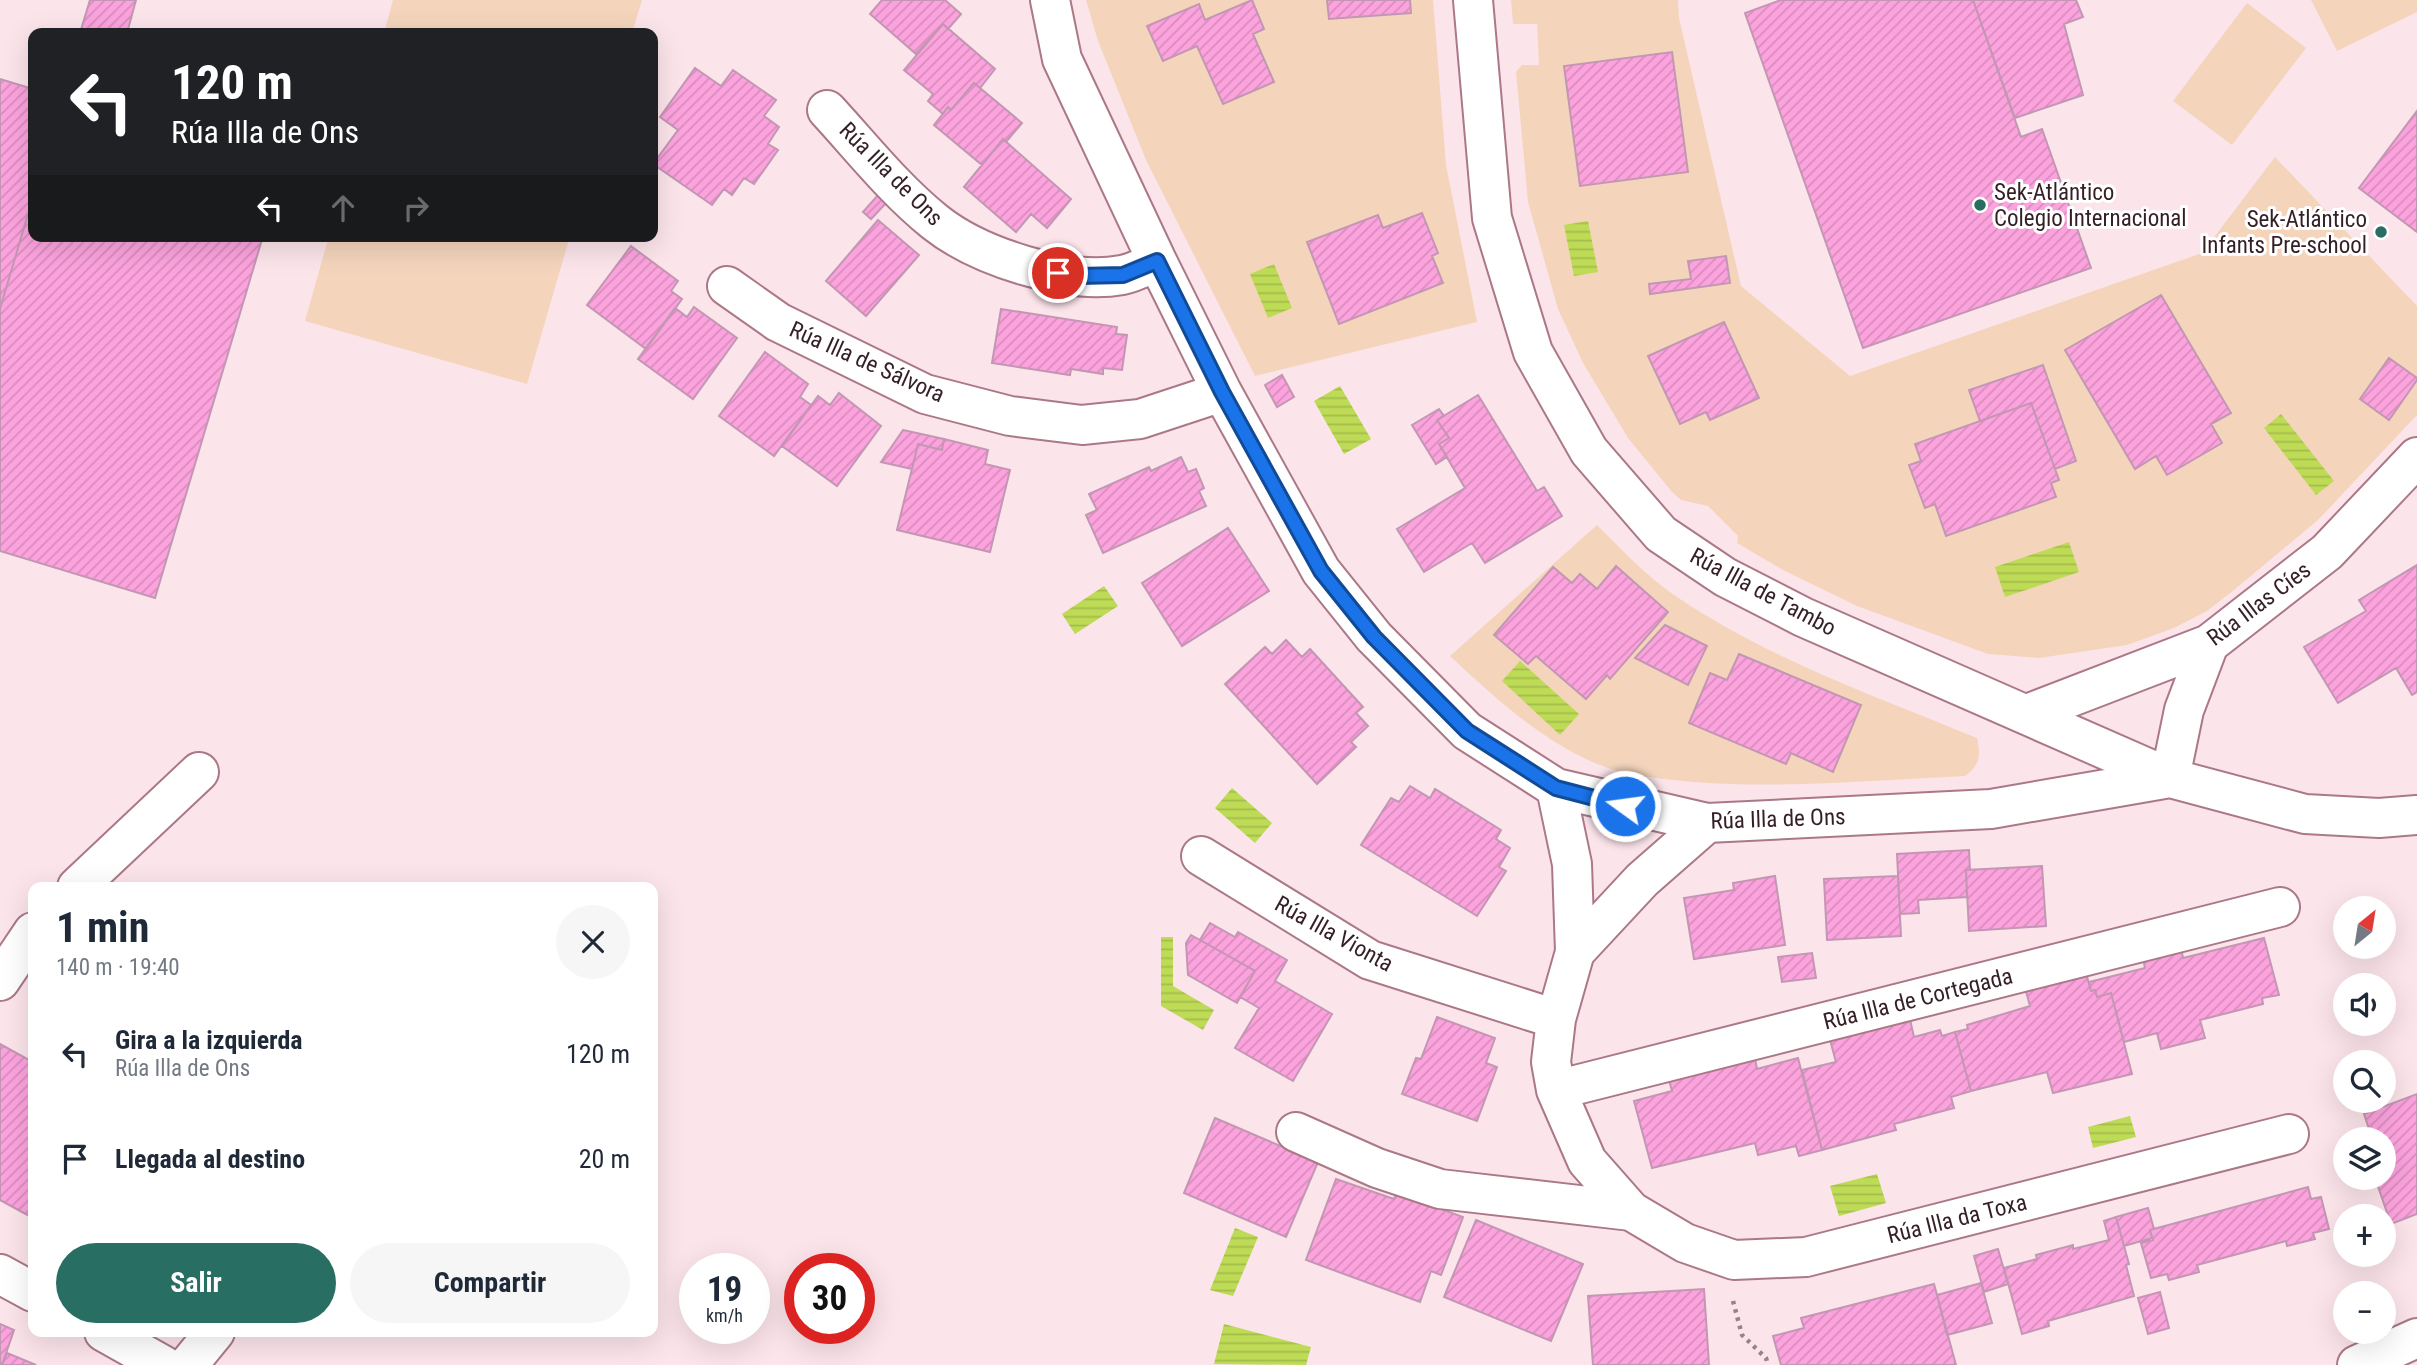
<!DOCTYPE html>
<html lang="es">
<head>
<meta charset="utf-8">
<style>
	:root { --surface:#fff; --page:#f6f6f7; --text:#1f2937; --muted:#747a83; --accent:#296e63 }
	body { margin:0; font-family:"Roboto Condensed",sans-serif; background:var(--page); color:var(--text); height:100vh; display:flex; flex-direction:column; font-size:26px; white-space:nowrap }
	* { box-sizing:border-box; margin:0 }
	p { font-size:23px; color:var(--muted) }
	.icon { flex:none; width:38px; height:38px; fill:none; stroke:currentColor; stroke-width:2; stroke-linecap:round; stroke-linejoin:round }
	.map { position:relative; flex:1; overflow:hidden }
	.drawer { position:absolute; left:28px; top:882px; width:630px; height:455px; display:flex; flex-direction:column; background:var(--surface); border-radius:14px; box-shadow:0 7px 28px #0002 }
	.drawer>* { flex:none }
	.top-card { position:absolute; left:28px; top:28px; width:630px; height:214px; border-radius:14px; box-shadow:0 7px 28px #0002; background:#202124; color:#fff; overflow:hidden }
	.needle { width:46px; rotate:30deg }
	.fabs { position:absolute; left:2333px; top:896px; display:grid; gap:14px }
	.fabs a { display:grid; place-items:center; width:63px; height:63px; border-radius:50%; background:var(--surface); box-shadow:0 7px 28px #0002; font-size:35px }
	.speed { position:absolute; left:679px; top:1253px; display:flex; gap:14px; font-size:35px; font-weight:700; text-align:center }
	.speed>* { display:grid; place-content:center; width:91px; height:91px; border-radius:50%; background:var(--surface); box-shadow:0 7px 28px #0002; line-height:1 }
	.speed small { font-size:18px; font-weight:400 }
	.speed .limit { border:10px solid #d22; background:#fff; color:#111 }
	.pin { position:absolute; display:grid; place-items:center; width:60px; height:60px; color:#fff; margin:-30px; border:4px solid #fff; border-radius:50%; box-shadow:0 2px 7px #0007 }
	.me { position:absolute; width:77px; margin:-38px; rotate:284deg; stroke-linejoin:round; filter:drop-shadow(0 0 5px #0008) }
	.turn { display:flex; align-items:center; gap:24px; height:147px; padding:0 28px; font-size:32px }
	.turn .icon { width:91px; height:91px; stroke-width:2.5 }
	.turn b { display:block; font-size:49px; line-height:60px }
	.lanes { display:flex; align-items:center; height:66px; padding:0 28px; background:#0003; justify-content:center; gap:35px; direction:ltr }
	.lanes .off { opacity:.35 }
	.round { display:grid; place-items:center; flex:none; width:74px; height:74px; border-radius:37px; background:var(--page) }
	.overview { display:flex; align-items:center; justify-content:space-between; height:119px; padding:0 28px }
	h1 { font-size:42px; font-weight:700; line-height:52px }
	.primary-button { display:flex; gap:14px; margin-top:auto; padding:14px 28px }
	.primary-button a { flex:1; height:80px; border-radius:42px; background:var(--accent); color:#fff; font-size:28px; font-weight:700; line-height:80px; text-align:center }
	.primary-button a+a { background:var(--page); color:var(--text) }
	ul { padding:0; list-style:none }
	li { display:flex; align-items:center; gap:21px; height:105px; padding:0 28px }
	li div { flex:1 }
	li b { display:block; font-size:26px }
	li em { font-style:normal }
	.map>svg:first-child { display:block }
	.grass { fill:#f4d5bc }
	.water { fill:url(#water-rules) }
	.building { fill:url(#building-hatch); stroke:#c396b3; stroke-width:2 }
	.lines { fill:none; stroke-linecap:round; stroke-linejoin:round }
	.minor-casing { stroke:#ab7887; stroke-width:42 }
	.tertiary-casing { stroke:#ab7887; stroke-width:42 }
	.path { stroke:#988288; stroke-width:4.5; stroke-dasharray:3.5 5; stroke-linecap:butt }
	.minor { stroke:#fff; stroke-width:38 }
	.tertiary { stroke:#fff; stroke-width:38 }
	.route-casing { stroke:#114b97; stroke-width:18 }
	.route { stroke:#1a73e8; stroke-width:12 }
	.poi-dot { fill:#296e63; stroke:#fff; stroke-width:2.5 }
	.labels { text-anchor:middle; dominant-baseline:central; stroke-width:6; stroke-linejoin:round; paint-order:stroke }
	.street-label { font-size:23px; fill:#341f25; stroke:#fff }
	.poi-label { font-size:23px; fill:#341f25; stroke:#fff; text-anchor:start }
</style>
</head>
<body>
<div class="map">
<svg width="2417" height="1365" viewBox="0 0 2417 1365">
	<defs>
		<pattern id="water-rules" width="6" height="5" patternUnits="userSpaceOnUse" patternTransform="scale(1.75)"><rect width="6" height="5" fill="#bedb56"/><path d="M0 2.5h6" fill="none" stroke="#a4bc4b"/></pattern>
		<pattern id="building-hatch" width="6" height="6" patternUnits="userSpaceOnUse" patternTransform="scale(1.75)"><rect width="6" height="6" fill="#fca3de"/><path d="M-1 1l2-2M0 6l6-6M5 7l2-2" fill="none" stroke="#d98cbe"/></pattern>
	</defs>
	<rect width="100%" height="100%" fill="#fbe4ea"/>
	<path class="grass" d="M 393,0 L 642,0 L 632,33 L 384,33 Z
		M 1086,0 L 1433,0 L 1446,165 L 1477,322 L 1255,376 L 1146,160 L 1098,41 Z
		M 1511,0 L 1678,0 L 1679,18 L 1741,286 L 1850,376 L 2202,253 L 2275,157 L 2417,306 L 2417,415 L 2318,520 L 2234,590 L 2207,611 L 2174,628 L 2127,645 L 2039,658 L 1988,654 L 1857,606 L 1783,570 L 1737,543 L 1738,536 L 1708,506 L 1681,500 L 1672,492 L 1628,438 L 1583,363 L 1558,309 L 1528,202 L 1516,72 L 1522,65 L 1539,65 L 1537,24 L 1513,24 Z
		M 2311,0 L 2417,0 L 2417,12 L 2337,51 Z
		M 2247,3 L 2306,48 L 2232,145 L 2173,101 Z
		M 329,236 L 570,236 L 527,384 L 305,321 Z
		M 1597,525 C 1622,550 1647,577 1677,597 C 1769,659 1875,696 1977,738 C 1981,756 1980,765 1965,776 C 1875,780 1784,789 1694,782 C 1661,779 1625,776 1595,763 C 1538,738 1494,697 1450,656 Z"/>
	<path class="water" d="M 1588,221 L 1598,272 L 1574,276 L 1564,225 Z
		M 1274,264 L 1292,308 L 1268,318 L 1250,274 Z
		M 1340,386 L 1371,439 L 1344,454 L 1314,401 Z
		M 2281,414 L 2334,481 L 2316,495 L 2264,428 Z
		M 2069,542 L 2079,572 L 2005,597 L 1995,567 Z
		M 1104,586 L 1118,606 L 1075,634 L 1062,614 Z
		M 1520,661 L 1579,714 L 1560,735 L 1502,681 Z
		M 1232,788 L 1272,823 L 1255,843 L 1215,808 Z
		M 1161,937 L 1173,937 L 1173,986 L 1214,1010 L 1203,1030 L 1161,1006 Z
		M 2130,1116 L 2136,1137 L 2093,1148 L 2088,1127 Z
		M 1877,1174 L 1886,1203 L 1839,1216 L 1830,1186 Z
		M 1235,1228 L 1258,1237 L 1233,1296 L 1210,1290 Z
		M 1224,1324 L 1311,1347 L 1306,1365 L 1214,1364 Z"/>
	<path class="building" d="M 90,0 L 136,0 L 127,33 L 80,33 Z
		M 882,0 L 945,0 L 961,14 L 948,29 L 943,24 L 916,54 L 870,14 Z
		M 1252,0 L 1264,29 L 1253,34 L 1274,82 L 1223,104 L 1197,46 L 1163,61 L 1147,26 L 1199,4 L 1205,20 Z
		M 1327,0 L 1410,0 L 1411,13 L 1329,19 Z
		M 1781,0 L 1973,0 L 2021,137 L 2042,129 L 2091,268 L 1863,348 L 1745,13 Z
		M 1973,0 L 2076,0 L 2083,17 L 2064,24 L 2083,95 L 2015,118 Z
		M 943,24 L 995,69 L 980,88 L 974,83 L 951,110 L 948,107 L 943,114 L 928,101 L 933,94 L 904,70 Z
		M 1672,52 L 1688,172 L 1580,186 L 1564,66 Z
		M 695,68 L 721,86 L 733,70 L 776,100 L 764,116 L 779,127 L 768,144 L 778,150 L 754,184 L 744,178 L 732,195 L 724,189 L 712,205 L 653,164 L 678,130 L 660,117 Z
		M 0,79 L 33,89 L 33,197 L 0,309 Z
		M 974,83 L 1022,123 L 1006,142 L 1003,139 L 982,165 L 934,125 L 948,107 L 951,110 Z
		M 2417,111 L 2417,232 L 2359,188 Z
		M 1003,139 L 1071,199 L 1047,228 L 1031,214 L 1016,232 L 964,187 Z
		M 878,195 L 887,202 L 871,219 L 863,212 Z
		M 33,197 L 33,236 L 263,236 L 155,598 L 0,551 L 0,309 Z
		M 1422,213 L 1438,253 L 1432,256 L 1443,283 L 1339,324 L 1307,242 L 1378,215 L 1383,228 Z
		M 878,220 L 919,255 L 866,316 L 826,281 Z
		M 631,246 L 678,281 L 671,291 L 682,299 L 646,349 L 587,305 Z
		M 1726,256 L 1730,283 L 1650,294 L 1649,284 L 1691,279 L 1688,261 Z
		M 2161,295 L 2231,413 L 2211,424 L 2222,443 L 2167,475 L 2156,456 L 2135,469 L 2065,350 Z
		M 694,307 L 737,338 L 693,399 L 638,359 L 675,308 L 687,317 Z
		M 1001,309 L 1117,327 L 1116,334 L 1127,335 L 1122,370 L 1103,368 L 1103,374 L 1071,369 L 1070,375 L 992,363 Z
		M 1724,322 L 1759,398 L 1710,420 L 1706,412 L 1680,424 L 1648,356 Z
		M 765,352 L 808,384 L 800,397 L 811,405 L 774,456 L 719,416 Z
		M 2389,358 L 2417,378 L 2417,380 L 2389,420 L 2360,399 Z
		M 2043,365 L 2076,461 L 2055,469 L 2031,403 L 1980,421 L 1969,390 Z
		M 1282,375 L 1294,397 L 1277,407 L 1265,385 Z
		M 839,393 L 881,426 L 837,486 L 782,446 L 818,396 L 830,405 Z
		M 1478,395 L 1537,491 L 1544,487 L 1562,516 L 1485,563 L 1472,543 L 1424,572 L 1397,529 L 1465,488 L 1439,444 L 1449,438 L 1437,420 Z
		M 2031,403 L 2059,480 L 2051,483 L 2056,497 L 1946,536 L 1935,504 L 1925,508 L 1909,465 L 1921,461 L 1915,444 Z
		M 1439,409 L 1444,416 L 1437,420 L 1449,438 L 1439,444 L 1447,457 L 1436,464 L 1412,425 Z
		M 903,430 L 944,439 L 942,450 L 918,444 L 912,469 L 881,462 Z
		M 944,439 L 988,450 L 985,464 L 1010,470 L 990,552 L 897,530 L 918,444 L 942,450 Z
		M 1181,457 L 1188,472 L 1196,469 L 1204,488 L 1199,491 L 1206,506 L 1103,553 L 1086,515 L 1097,510 L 1089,494 L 1149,467 L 1151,471 Z
		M 1228,528 L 1269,591 L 1182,646 L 1142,583 Z
		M 2417,565 L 2417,692 L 2412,695 L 2396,668 L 2338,703 L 2304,647 L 2366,611 L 2359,600 Z
		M 1616,566 L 1668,612 L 1610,679 L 1607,675 L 1586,699 L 1536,656 L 1528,664 L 1494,635 L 1553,567 L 1572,583 L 1580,574 L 1597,589 Z
		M 1665,625 L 1707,646 L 1688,685 L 1635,658 Z
		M 1286,640 L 1302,657 L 1310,649 L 1363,707 L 1356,713 L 1368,726 L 1351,742 L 1356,747 L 1317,784 L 1225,684 L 1265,647 L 1272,654 Z
		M 1739,654 L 1861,705 L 1833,772 L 1791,753 L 1786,764 L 1689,723 L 1710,673 L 1727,680 Z
		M 1410,786 L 1430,798 L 1435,789 L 1501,830 L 1496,839 L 1510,848 L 1499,867 L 1506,871 L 1477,916 L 1361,845 L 1391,798 L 1399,802 Z
		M 1969,850 L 1970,870 L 1966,870 L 1967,897 L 1918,900 L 1919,913 L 1900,914 L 1897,854 Z
		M 2042,866 L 2046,926 L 1969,931 L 1966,870 Z
		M 1775,876 L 1785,945 L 1694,959 L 1684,898 L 1734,890 L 1733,883 Z
		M 1898,876 L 1901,936 L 1827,940 L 1824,879 Z
		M 1210,923 L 1235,937 L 1238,932 L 1287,960 L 1275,981 L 1332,1014 L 1293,1081 L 1235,1048 L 1259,1008 L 1240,997 L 1255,971 L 1200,940 Z
		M 1191,935 L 1255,971 L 1237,1003 L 1188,975 L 1186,943 Z
		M 2264,938 L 2279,995 L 2262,998 L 2263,1004 L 2200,1020 L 2205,1038 L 2161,1049 L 2157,1033 L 2124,1042 L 2111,993 L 2097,997 L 2095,990 L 2091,991 L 2089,982 L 2145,968 L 2142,953 L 2180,943 L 2183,958 Z
		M 1812,953 L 1816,978 L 1782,982 L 1778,957 Z
		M 2086,973 L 2091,991 L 2095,990 L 2097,997 L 2111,993 L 2132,1074 L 2053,1093 L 2047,1072 L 1971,1091 L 1955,1032 L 1968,1029 L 1967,1025 L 2030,1006 L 2024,984 Z
		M 1909,1015 L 1914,1037 L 1940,1030 L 1942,1036 L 1955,1032 L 1971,1091 L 1951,1097 L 1954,1108 L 1894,1124 L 1896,1130 L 1822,1150 L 1802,1070 L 1836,1062 L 1829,1036 Z
		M 1437,1017 L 1495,1038 L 1486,1063 L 1497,1067 L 1477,1121 L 1402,1094 L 1416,1058 L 1421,1059 Z
		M 0,1044 L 33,1062 L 33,1218 L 0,1200 Z
		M 1754,1054 L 1757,1069 L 1798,1058 L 1822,1150 L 1799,1156 L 1796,1146 L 1758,1155 L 1755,1143 L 1652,1168 L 1634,1101 L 1672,1091 L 1668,1076 Z
		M 2417,1094 L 2417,1214 L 2391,1224 L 2375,1178 L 2384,1178 L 2384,1139 L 2361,1139 L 2371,1135 L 2364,1114 Z
		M 1215,1118 L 1318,1162 L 1286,1237 L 1184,1193 Z
		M 1336,1179 L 1394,1199 L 1397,1193 L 1463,1217 L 1441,1275 L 1431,1271 L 1420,1302 L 1306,1260 Z
		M 2308,1187 L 2311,1199 L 2321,1197 L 2329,1229 L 2313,1233 L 2315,1239 L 2287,1246 L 2286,1241 L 2197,1265 L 2199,1272 L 2169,1280 L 2167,1274 L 2151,1278 L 2141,1243 L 2153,1240 L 2150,1230 Z
		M 2148,1208 L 2154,1229 L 2150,1230 L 2152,1238 L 2124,1246 L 2116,1217 Z
		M 2116,1217 L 2129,1264 L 2126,1265 L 2134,1296 L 2048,1321 L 2049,1326 L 2022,1334 L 2004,1268 L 2037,1259 L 2036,1255 L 2073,1245 L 2073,1249 L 2109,1240 L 2104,1221 Z
		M 1476,1220 L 1583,1264 L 1551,1341 L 1444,1297 Z
		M 1998,1249 L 2008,1284 L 1984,1292 L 1974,1256 Z
		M 1981,1283 L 1992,1323 L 1947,1335 L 1937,1295 Z
		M 1934,1284 L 1956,1365 L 1781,1365 L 1773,1336 L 1804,1328 L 1801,1318 Z
		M 1704,1289 L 1709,1365 L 1593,1365 L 1588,1296 Z
		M 2160,1292 L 2169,1328 L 2148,1334 L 2138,1298 Z
		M 0,1324 L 14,1330 L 2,1365 L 0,1365 Z
		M 7,1353 L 36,1365 L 2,1365 Z"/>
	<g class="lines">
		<g class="minor-casing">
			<path id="minor" d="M 1050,0 L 1062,59 L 1157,261 L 1222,392 L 1321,571 L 1374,637 L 1467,731 L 1556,788 L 1707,823 L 1991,809 L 2170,778 L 2184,710 L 2209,644
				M 1473,0 L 1492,218 L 1533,352 L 1589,451 L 1661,534 L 1725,577 L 1803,617 L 2170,778 L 2305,814 L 2379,818 L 2417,815
				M 827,110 C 862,148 895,190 935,222 C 979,257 1067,285 1122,275 C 1134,273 1146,266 1157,261
				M 727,286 L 778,322 L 925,394 L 1010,416 L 1082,425 L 1140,419 L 1222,392
				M 2027,714 L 2209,644 L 2327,552 L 2417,457
				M 1556,788 L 1572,864 L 1575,952
				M 1707,823 L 1642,880 L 1575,952 L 1556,1019 L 1551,1062 L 1556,1090 L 1587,1161 L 1631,1211 L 1685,1243 L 1734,1260 L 1806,1257 L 2289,1134
				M 1201,856 L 1370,960 L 1556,1019
				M 77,887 L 199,772
				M 0,981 L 33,932
				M 1556,1090 L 2280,907
				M 1296,1132 L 1377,1168 L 1440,1189 L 1631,1211
				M 0,1274 L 33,1292
				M 104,1332 L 163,1365
				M 188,1365 L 215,1332"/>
		</g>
		<g class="tertiary-casing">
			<path id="tertiary" d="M 2357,1365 L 2417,1338"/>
		</g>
		<path class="path" d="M 1733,1301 L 1742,1335 L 1766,1358 L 1768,1365"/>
		<use href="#minor" class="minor"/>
		<use href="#tertiary" class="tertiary"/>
	</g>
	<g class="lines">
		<g class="route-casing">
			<path id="route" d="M 1058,273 L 1079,276 L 1123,275 L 1157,261 L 1222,392 L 1321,571 L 1374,637 L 1467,731 L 1556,788 L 1625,806"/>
		</g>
		<use href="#route" class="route"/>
	</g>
	<g class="poi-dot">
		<circle cx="1980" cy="205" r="7"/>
		<circle cx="2381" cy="232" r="7"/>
	</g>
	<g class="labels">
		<g class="street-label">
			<text transform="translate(891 174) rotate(45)">Rúa Illa de Ons</text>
			<text transform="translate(867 362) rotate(24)">Rúa Illa de Sálvora</text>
			<text transform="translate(1763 592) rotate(28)">Rúa Illa de Tambo</text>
			<text transform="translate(2259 604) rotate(-37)">Rúa Illas Cíes</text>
			<text transform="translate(1778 819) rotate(-2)">Rúa Illa de Ons</text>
			<text transform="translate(1334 934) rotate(29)">Rúa Illa Vionta</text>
			<text transform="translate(1918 999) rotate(-14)">Rúa Illa de Cortegada</text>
			<text transform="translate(1957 1219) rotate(-14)">Rúa Illa da Toxa</text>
		</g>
		<g class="poi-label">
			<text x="1994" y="192">Sek-Atlántico<tspan x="1994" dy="26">Colegio Internacional</tspan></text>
			<text x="2367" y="219" text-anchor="end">Sek-Atlántico<tspan x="2367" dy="26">Infants Pre-school</tspan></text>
		</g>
	</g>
</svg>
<div class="fabs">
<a><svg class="needle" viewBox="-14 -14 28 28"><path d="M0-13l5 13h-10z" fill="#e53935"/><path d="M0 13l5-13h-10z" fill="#747a83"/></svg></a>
<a><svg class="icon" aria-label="sound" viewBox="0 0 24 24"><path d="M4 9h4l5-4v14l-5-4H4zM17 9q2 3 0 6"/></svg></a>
<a><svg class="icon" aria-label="search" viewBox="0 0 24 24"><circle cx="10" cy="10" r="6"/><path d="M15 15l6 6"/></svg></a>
<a><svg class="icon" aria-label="layers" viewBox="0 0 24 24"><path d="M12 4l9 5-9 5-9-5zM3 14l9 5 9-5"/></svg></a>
<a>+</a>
<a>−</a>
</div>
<div class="speed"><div>19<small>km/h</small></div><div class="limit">30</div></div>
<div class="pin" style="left:1058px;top:273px;background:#d93025"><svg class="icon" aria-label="arrive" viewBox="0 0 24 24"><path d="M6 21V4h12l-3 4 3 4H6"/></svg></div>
<svg class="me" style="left:1625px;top:806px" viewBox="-20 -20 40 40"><circle r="17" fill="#1a73e8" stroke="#fff" stroke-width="3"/><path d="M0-11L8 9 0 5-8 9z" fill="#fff"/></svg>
<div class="top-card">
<div class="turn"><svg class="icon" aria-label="left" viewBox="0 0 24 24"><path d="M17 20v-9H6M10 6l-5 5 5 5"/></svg><div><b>120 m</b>Rúa Illa de Ons</div></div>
<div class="lanes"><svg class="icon" aria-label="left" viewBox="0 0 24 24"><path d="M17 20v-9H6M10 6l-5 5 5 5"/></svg><svg class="icon off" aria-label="ahead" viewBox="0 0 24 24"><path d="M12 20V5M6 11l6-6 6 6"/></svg><svg class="icon off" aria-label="right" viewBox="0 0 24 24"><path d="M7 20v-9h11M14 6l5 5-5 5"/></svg></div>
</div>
<section class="drawer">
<div class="overview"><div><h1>1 min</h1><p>140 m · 19:40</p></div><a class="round"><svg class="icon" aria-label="close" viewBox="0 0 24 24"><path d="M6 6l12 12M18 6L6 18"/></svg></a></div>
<ul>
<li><svg class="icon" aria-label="left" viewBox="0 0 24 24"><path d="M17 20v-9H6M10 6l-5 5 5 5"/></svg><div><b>Gira a la izquierda</b><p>Rúa Illa de Ons</p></div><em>120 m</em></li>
<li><svg class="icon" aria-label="arrive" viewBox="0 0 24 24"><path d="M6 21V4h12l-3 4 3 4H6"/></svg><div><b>Llegada al destino</b></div><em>20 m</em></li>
</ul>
<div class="primary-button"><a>Salir</a><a>Compartir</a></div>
</section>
</div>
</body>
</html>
